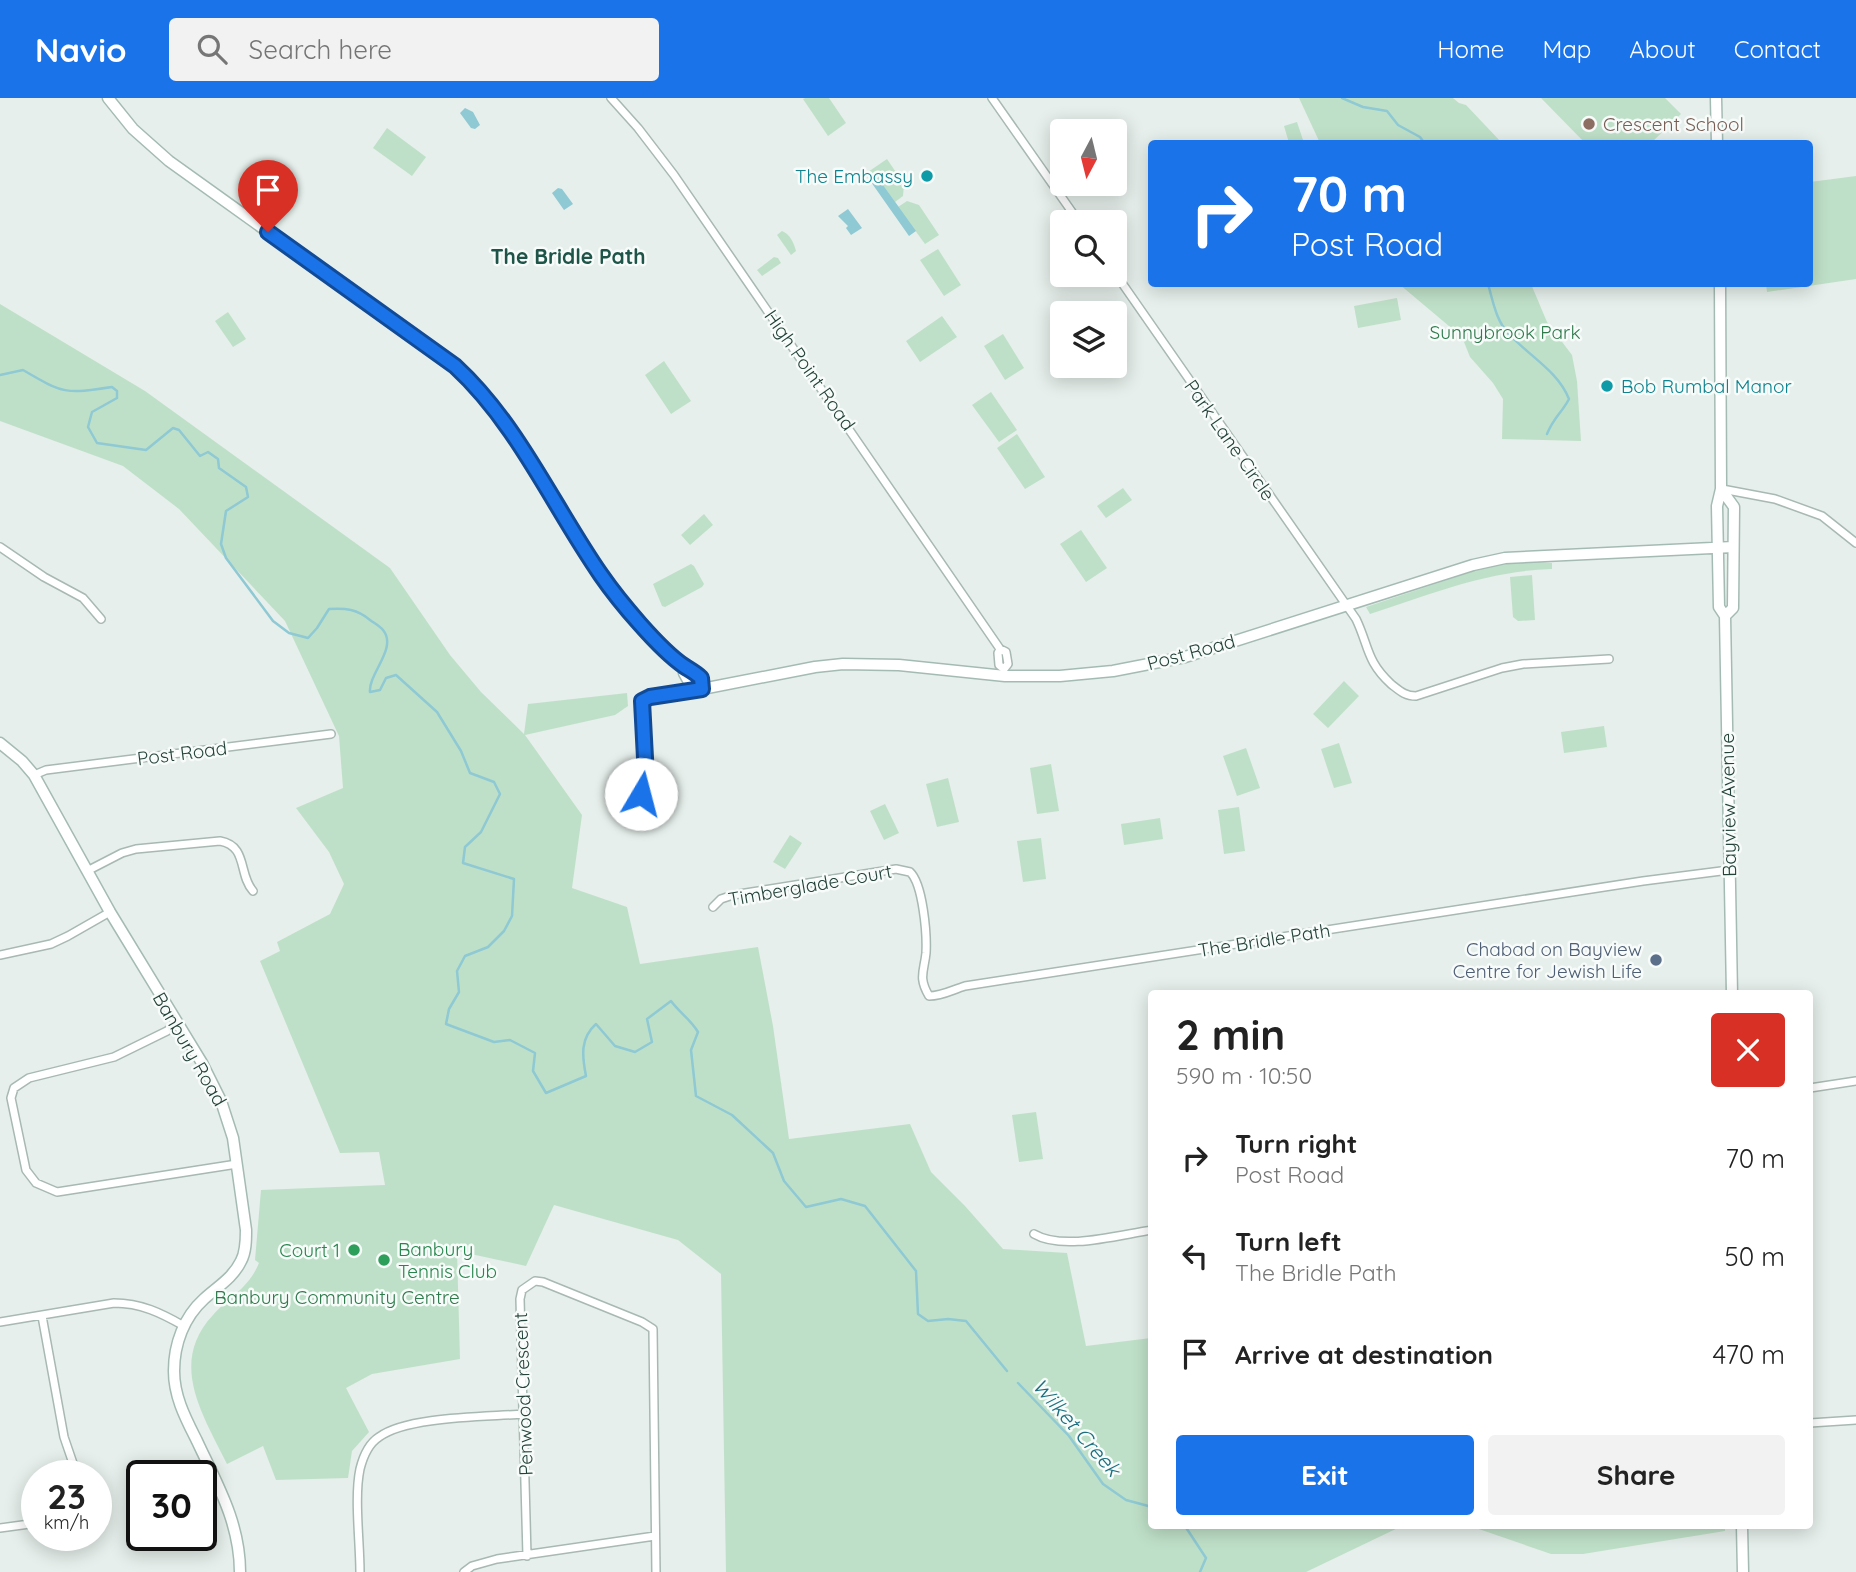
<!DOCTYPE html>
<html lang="en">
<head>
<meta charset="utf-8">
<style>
	:root { --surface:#fff; --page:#f2f2f2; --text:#222; --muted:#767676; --accent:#1a73e8 }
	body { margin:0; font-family:Quicksand,sans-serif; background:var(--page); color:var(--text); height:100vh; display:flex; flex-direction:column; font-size:26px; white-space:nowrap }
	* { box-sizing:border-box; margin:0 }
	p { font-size:23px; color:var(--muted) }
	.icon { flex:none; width:38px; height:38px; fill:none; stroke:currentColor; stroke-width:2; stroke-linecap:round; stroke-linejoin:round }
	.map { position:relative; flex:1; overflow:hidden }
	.panel { position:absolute; left:1148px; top:892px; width:665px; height:539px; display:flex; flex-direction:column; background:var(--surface); border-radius:7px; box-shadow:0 4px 18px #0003 }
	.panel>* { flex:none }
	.guide { position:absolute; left:1148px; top:42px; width:665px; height:147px; border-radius:7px; box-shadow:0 4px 18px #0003; background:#1a73e8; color:#fff; overflow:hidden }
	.needle { width:46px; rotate:187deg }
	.buttons { position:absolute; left:1050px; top:21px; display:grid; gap:14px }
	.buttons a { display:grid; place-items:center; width:77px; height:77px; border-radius:7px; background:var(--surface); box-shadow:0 4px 18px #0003; font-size:35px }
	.speed { position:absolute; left:21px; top:1362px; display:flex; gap:14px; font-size:35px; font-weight:700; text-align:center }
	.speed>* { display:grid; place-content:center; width:91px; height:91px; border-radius:50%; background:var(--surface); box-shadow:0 4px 18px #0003; line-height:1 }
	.speed small { font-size:18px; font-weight:400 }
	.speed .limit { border:4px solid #111; border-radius:10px; background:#fff; color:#111 }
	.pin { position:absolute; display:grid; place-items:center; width:60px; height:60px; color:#fff; margin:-72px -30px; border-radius:50% 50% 50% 0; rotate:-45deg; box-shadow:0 0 7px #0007 }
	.pin .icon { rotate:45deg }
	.me { position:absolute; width:77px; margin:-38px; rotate:8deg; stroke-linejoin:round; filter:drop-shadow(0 0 5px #0008) }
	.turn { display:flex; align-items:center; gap:24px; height:147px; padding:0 28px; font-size:32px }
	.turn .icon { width:91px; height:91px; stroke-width:2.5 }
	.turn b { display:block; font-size:49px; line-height:60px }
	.round { display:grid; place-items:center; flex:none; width:74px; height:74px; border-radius:7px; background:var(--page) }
	.head { display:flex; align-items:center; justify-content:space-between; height:119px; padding:0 28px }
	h1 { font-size:42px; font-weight:700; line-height:52px }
	.action { display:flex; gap:14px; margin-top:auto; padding:14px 28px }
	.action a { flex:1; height:80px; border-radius:7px; background:var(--accent); color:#fff; font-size:28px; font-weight:700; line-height:80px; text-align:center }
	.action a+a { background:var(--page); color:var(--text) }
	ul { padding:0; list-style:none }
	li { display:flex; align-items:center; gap:21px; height:98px; padding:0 28px }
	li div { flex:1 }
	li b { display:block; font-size:26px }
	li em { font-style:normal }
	header { display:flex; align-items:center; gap:42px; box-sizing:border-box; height:98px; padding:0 35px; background:var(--accent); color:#fff }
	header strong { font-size:33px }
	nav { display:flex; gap:38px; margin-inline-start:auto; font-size:24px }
	.search { width:490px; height:63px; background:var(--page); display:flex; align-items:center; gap:18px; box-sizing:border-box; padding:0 24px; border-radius:7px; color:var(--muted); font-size:26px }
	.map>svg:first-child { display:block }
	.green { fill:#bfe0c8 }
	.water { fill:#8ec9d4 }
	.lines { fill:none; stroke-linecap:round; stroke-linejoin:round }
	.stream { stroke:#8ec9d4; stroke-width:2.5 }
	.street-casing { stroke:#a8b8b2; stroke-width:10 }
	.secondary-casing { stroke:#a4bbb3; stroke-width:13 }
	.street { stroke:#fff; stroke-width:7 }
	.secondary { stroke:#fff; stroke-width:10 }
	.route-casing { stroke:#114b97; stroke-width:18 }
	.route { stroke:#1a73e8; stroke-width:12 }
	.education-dot { fill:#8d6e63; stroke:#f7fbf9; stroke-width:2.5 }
	.culture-dot { fill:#0f9aa8; stroke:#f7fbf9; stroke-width:2.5 }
	.service-dot { fill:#5c6f8a; stroke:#f7fbf9; stroke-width:2.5 }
	.leisure-dot { fill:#2e9e5b; stroke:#f7fbf9; stroke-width:2.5 }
	.labels { text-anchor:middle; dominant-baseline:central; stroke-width:5; stroke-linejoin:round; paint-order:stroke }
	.education-label { font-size:19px; fill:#785e54; stroke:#f7fbf9; text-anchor:start }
	.culture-label { font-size:19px; fill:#0d838f; stroke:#f7fbf9; text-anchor:end }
	.park-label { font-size:19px; fill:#2d7a4b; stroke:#f7fbf9 }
	.street-label { font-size:19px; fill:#24423a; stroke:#f7fbf9 }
	.service-label { font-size:19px; fill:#4e5e75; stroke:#f7fbf9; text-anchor:end }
	.leisure-label { font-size:19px; fill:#27864d; stroke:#f7fbf9; text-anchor:start }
	.neighbourhood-label { font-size:21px; font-weight:bold; fill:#1f5548; stroke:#f7fbf9 }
	.water-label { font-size:21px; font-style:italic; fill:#1c6f80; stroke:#f7fbf9 }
</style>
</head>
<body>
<header>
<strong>Navio</strong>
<div class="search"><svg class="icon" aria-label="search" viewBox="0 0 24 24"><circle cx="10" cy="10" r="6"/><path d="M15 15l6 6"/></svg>Search here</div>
<nav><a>Home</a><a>Map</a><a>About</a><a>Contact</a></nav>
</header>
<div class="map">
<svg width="1856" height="1474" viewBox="0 0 1856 1474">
	<rect width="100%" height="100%" fill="#e6efeb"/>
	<path class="green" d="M 805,0 L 829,0 L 846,25 L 828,38 L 803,1 Z
		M 1299,0 L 1453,0 L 1459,5 L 1466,7 L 1502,45 L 1320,45 Z
		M 1541,0 L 1665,0 L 1681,16 L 1651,45 L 1585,45 Z
		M 1297,24 L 1304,45 L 1289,45 L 1284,28 Z
		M 387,30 L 426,59 L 412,78 L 373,50 Z
		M 887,61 L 904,86 L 903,98 L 895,104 L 875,76 L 868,80 L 865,76 Z
		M 1856,78 L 1856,181 L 1767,194 L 1766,186 L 1810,186 L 1810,84 Z
		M 907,103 L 919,107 L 939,137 L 925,146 L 898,109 Z
		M 782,133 C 790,136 794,145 796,153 L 791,157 L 777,137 Z
		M 938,151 L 961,187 L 944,198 L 920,162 Z
		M 774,159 L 778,160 L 781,165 L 762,178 L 757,172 Z
		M 1399,186 L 1531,186 L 1547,224 L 1572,257 L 1577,283 L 1581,343 L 1502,341 L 1503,301 L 1493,285 L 1470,259 L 1462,239 Z
		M 1397,200 L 1401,222 L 1358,230 L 1354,208 Z
		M 0,206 L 145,293 L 390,470 L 450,557 L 481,594 L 524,636 L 528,606 L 627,595 L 628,608 L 615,617 L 525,637 L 582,717 L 572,790 L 627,809 L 640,866 L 758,849 L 773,928 L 789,1041 L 910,1026 L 931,1074 L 965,1108 L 1003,1151 L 1067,1155 L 1086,1248 L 1151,1240 L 1152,1428 L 1402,1428 L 1306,1474 L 726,1474 L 721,1176 L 678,1142 L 554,1107 L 526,1168 L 457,1153 L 460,1261 L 372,1276 L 346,1290 L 369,1334 L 352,1353 L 348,1380 L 276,1382 L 263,1348 L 227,1366 C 203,1317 168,1265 213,1217 C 231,1197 248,1191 259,1165 L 255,1162 L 261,1092 L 385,1087 L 379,1054 L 340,1055 L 260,863 L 280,853 L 277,844 L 330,816 L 344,786 L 329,754 L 296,710 L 343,690 L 339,638 L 285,523 L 179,411 L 123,368 L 0,323 Z
		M 228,214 L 246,241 L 233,249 L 215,223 Z
		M 942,218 L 957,239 L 920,264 L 906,243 Z
		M 1003,236 L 1024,270 L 1005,282 L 984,248 Z
		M 664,263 L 691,303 L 671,316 L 645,277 Z
		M 991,294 L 1017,332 L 999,344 L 972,307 Z
		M 1017,336 L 1045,379 L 1025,391 L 997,350 Z
		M 1123,390 L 1132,402 L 1106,420 L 1097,408 Z
		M 704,416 L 713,427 L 690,447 L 681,437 Z
		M 1081,432 L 1107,470 L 1086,484 L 1060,446 Z
		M 1526,463 L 1552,465 L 1552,471 C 1486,473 1431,496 1370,516 L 1366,509 L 1486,469 Z
		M 691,466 L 694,468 L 704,486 L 702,489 L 665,509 L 662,508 L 653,486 Z
		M 1532,477 L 1535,522 L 1518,523 L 1513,519 L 1510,479 Z
		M 1344,583 L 1359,598 L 1328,630 L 1313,616 Z
		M 1604,628 L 1607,649 L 1564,655 L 1561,634 Z
		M 1339,645 L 1352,685 L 1334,690 L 1321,651 Z
		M 1246,650 L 1260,690 L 1237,698 L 1223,658 Z
		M 1051,666 L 1059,713 L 1037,716 L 1030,670 Z
		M 948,680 L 959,724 L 937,729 L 926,686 Z
		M 885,706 L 899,735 L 884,742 L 870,713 Z
		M 1239,709 L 1245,753 L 1224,756 L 1218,712 Z
		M 1160,720 L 1163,741 L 1124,747 L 1121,726 Z
		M 790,737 L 802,745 L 785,771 L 773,764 Z
		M 1041,740 L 1046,781 L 1023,784 L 1017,743 Z
		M 1036,1014 L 1043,1061 L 1019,1064 L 1012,1017 Z
		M 1470,1428 L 1725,1428 L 1725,1433 L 1583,1456 L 1551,1456 Z"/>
	<path class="water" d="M 465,10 L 473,14 L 480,27 L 475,31 L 471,30 L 460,15 Z
		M 878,80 L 916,133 L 909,138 L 871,84 Z
		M 558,90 L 562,91 L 573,106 L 564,112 L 552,95 Z
		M 848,111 L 862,130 L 851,137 L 846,130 L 848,128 L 838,118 Z"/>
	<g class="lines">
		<path class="stream" d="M 1342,0 L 1363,9 L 1387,13 L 1398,27 L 1420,39 L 1425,46
			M 1488,186 C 1493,203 1496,223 1509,236 C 1529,258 1558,273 1569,301 C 1561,316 1554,319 1547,336
			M 0,277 L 23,272 C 64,296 65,296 112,289 L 117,293 L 117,300 L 92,314 L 88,329 L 97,345 L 146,352 L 173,330 L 179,332 L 200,358 L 208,354 L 218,361 L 219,370 L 246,389 L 248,399 L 226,413 L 221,446 L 226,460 L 273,523 L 289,535 L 308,540 L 317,530 L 329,511 C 346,510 357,511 370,522 C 374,525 380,528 383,532 C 398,550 368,576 370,594 L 380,592 L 386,580 L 396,577 L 437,614 L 461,653 L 470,675 L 494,684 L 500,696 L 481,734 L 465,749 L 463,765 L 514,781 L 512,818 L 504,833 L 488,849 L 465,858 L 457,873 L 459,894 L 449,911 L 446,926 L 494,944 L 510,942 L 535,955 L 533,973 L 546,995 L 586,978 C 582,958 580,940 596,926 L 615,948 L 635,954 L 652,944 L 647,921 L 671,903 C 679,914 691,922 698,934 L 691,952 L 696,998 L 732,1017 L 773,1055 L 784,1083 L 806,1109 L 841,1101 L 865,1108 L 916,1173 L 918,1216 L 928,1223 L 948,1221 L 966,1223 L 1007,1273
			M 1018,1285 L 1069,1338 L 1103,1386 L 1126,1402 L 1152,1409
			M 1185,1428 L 1206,1460 L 1200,1474"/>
		<g class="street-casing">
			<path id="street" d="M 611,0 L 638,30 L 674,77 L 1000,551 L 1006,554 L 1008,566 L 1004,571 L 1005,578
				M 992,0 L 1079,124
				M 1115,175 L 1356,521 C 1369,548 1366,563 1391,586 C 1400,593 1405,598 1416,598 L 1502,570 L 1523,566 L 1609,561
				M 1722,391 L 1775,401 L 1822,418 L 1856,445
				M 0,449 L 44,479 L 83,500 L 101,521
				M 1000,551 L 998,555 L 999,567 L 1004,571
				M 34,677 L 46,672 L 331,636
				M 636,709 L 646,679 L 642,603 L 650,599 L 700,591
				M 89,772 L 122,755 L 136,751 L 220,743 C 248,748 238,776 253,793
				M 713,809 L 721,801 L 733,797 L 896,771 L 910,774 C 923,786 927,836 926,855 C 924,874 918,879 929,898 C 942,898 952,892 965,888 L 1643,783 L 1729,772
				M 0,857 L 51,846 L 68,838 L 110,814
				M 177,925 L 167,933 L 114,959 L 29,980 L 14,990 L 11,1000 L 26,1072 L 36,1085 L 57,1094 L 237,1066
				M 1810,990 L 1856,983
				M 1034,1136 C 1063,1153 1118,1137 1152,1132
				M 42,1218 L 64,1339 L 77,1377
				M 0,1224 L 114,1205 C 141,1205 161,1215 184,1228
				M 1810,1325 L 1856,1322
				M 0,1430 L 37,1425
				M 527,1458 L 520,1201 L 522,1192 L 535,1183 L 543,1184 L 642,1224 L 653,1231 L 656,1474
				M 360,1474 C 360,1444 354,1399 360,1371 C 363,1359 368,1346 379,1339 C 407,1318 487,1319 523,1316
				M 464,1474 L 472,1468 L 497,1461 L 655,1438"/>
		</g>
		<g class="secondary-casing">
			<path id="secondary" d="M 108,0 L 133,31 L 169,63 L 455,268 L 472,284 L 499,317 L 579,444 L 626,510 L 674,559 L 701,580 L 702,591
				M 1716,0 L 1717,46
				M 1720,186 L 1721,391 L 1717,408 L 1719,509 L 1725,518 L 1732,896
				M 1721,391 L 1734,409 L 1733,510 L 1725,518
				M 685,569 L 684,575 L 689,584 L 702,591
				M 702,591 L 815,569 L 843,566 L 899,567 L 1005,578 L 1060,578 L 1113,573 L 1185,559 L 1473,467 L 1505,460 L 1733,449
				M 0,645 L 22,663 L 34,677 L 110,814 L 202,965 L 221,1003 L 233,1040 L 246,1132 C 246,1142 246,1154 241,1163 C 233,1180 217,1189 204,1201 C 184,1219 174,1246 174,1273 C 174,1299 186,1321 197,1343 C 217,1386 240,1425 240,1474
				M 1742,1428 L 1743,1474"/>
		</g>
		<use href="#street" class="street"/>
		<use href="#secondary" class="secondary"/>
	</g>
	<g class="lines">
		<g class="route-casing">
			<path id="route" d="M 268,134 L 455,268 C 518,326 553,408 601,477 C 619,503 659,551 684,568 C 690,572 696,575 701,580 L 702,591 L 650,599 L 642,603 L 646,679 L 641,696"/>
		</g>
		<use href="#route" class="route"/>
	</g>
	<circle class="education-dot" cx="1589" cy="26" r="7"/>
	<g class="culture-dot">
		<circle cx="927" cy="78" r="7"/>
		<circle cx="1607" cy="288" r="7"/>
	</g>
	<circle class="service-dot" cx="1656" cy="862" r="7"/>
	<g class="leisure-dot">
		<circle cx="354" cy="1152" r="7"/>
		<circle cx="384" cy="1162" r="7"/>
	</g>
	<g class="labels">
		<g class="education-label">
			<text x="1603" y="26">Crescent School</text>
		</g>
		<g class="culture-label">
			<text x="913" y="78">The Embassy</text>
			<text x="1621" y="288" text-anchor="start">Bob Rumbal Manor</text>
		</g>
		<g class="park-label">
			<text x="1505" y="234">Sunnybrook Park</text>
			<text x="337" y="1199">Banbury Community Centre</text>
		</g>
		<g class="street-label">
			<text transform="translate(810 272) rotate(55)">High Point Road</text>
			<text transform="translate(1230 342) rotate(55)">Park Lane Circle</text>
			<text transform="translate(1191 554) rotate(-15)">Post Road</text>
			<text transform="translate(182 655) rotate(-7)">Post Road</text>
			<text transform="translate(1728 707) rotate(-91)">Bayview Avenue</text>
			<text transform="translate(810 787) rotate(-10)">Timberglade Court</text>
			<text transform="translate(1264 842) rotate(-9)">The Bridle Path</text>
			<text transform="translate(190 951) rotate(60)">Banbury Road</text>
			<text transform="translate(523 1296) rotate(-92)">Penwood Crescent</text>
		</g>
		<g class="service-label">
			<text x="1642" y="851">Chabad on Bayview<tspan x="1642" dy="22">Centre for Jewish Life</tspan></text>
		</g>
		<g class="leisure-label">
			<text x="398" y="1151">Banbury<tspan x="398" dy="22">Tennis Club</tspan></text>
			<text x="340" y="1152" text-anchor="end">Court 1</text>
		</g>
		<g class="neighbourhood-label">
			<text x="568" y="158">The Bridle Path</text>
		</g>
		<g class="water-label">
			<text transform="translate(1077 1329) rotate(49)">Wilket Creek</text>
		</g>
	</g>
</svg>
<div class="buttons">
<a><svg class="needle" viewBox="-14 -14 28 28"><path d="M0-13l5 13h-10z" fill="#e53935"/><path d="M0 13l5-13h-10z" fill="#767676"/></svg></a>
<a><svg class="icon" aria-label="search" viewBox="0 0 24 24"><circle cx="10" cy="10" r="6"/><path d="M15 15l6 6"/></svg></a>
<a><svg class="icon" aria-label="layers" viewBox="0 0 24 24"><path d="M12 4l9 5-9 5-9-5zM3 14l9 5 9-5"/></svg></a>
</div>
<div class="speed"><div>23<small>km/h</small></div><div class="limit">30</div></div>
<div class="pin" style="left:268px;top:134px;background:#d93025"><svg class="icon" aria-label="arrive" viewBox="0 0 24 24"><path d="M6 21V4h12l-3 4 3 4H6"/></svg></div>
<svg class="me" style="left:641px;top:696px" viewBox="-20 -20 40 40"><circle r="19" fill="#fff"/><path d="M0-13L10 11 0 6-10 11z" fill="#1a73e8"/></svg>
<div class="guide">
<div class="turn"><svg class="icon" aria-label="right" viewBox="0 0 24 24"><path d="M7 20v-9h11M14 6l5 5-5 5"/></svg><div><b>70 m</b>Post Road</div></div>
</div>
<section class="panel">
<div class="head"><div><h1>2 min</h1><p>590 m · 10:50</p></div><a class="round" style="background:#d93025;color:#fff"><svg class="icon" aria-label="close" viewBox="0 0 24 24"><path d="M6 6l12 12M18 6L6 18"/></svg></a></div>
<ul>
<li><svg class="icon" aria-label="right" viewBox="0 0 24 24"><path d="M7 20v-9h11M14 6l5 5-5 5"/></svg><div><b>Turn right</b><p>Post Road</p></div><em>70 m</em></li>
<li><svg class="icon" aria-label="left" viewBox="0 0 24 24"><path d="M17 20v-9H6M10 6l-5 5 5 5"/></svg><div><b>Turn left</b><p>The Bridle Path</p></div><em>50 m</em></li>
<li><svg class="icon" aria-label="arrive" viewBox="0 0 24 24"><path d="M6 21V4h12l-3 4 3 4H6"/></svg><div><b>Arrive at destination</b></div><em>470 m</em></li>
</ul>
<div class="action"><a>Exit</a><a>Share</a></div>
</section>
</div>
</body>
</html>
